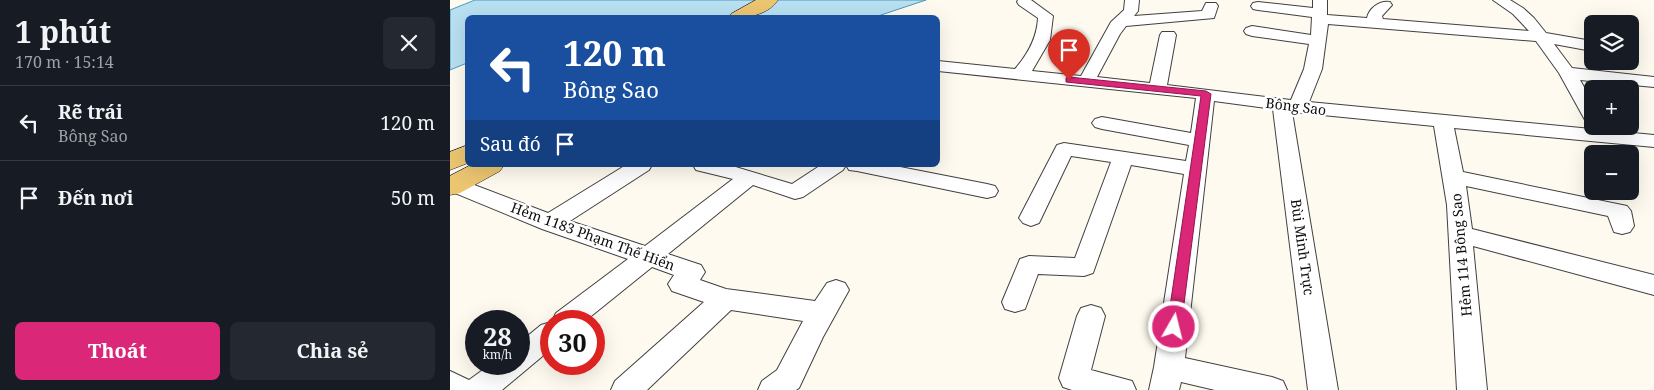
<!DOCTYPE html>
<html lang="vi">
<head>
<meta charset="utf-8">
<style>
	:root { --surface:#171b24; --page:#242831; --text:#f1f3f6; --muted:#9ea1a6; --line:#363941; --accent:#db2777 }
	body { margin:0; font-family:"Noto Serif",serif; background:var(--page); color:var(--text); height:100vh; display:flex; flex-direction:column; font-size:19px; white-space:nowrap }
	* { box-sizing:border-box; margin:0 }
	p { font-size:16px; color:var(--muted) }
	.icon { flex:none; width:28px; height:28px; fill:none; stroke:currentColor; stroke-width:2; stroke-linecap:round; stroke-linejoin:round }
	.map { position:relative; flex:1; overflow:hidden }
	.side { display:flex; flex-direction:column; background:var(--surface); width:450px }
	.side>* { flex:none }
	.top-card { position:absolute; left:15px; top:15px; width:475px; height:152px; border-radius:8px; box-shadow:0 5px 20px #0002; background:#1a4fa0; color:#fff; overflow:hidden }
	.fabs { position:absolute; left:1134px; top:15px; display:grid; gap:10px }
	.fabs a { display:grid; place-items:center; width:55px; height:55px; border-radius:8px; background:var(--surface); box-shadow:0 5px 20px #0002; font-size:25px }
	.speed { position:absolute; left:15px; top:310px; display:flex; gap:10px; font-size:25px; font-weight:700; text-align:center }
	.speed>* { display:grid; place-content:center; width:65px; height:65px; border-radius:50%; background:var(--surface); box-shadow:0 5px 20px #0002; line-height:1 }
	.speed small { font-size:12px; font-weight:400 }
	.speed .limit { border:8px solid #d22; background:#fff; color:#111 }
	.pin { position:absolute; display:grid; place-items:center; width:42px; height:42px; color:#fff; margin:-51px -21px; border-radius:50% 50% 50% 0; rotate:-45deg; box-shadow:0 0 5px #0007 }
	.pin .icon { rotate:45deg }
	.me { position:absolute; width:55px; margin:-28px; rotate:8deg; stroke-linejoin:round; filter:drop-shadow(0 0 4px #0008) }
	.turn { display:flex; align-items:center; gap:18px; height:105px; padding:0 15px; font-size:22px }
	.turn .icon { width:65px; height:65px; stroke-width:2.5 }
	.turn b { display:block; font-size:35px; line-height:42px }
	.then { display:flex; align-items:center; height:48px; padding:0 15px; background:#0003; gap:10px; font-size:19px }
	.round { display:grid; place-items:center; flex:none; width:52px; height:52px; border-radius:8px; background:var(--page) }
	.head { display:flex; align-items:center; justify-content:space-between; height:85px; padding:0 15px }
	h1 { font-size:30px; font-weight:700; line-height:38px }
	.cta { display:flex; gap:10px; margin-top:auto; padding:10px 15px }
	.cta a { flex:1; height:58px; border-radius:8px; background:var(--accent); color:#fff; font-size:20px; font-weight:700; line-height:58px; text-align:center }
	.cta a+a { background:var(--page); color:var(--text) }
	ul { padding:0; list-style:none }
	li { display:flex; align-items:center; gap:15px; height:75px; padding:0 15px; border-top:1px solid var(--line) }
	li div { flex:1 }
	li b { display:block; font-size:19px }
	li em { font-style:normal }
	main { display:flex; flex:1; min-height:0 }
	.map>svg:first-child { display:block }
	.water { fill:#b8e0f1; stroke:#4699c1 }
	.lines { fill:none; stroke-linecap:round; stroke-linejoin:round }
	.minor-casing { stroke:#404040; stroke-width:2 }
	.major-casing { stroke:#1e1e1e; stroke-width:1 }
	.minor { fill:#fff; fill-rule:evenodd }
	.major { fill:#ecc571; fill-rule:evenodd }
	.route { fill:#db2777; stroke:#8e194d }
	.labels { text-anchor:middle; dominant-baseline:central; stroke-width:5; stroke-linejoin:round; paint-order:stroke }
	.street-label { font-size:14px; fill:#0d0d0d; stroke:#fff }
</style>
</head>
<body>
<main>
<section class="side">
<div class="head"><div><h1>1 phút</h1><p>170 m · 15:14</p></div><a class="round"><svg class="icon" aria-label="close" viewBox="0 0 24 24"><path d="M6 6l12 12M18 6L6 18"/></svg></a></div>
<ul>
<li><svg class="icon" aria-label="left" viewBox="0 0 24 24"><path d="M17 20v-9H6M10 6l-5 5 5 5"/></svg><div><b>Rẽ trái</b><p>Bông Sao</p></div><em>120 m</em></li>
<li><svg class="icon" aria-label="arrive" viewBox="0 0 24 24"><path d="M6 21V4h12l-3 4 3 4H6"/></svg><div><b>Đến nơi</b></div><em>50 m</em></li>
</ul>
<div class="cta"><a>Thoát</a><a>Chia sẻ</a></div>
</section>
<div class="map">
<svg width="1204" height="390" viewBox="0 0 1204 390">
	<rect width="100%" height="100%" fill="#fefaef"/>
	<path class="water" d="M 25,0 L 476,0 L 422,18 L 18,18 L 17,63 L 0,70 L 0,10 Z"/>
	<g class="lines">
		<g class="minor-casing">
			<path id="minor" d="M 568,0 L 581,0 L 603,16 L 600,40 L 582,71 L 631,76 L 661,22 L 674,10 L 675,0 L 689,0 L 688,11 L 684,16 L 752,11 L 756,3 L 766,3 L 768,6 L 764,18 L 676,26 L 670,34 L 647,77 L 700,83 L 710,35 L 712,32 L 724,32 L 726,35 L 717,85 L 841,100 L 854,69 L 859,44 L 802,36 L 796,34 L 794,31 L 796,28 L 802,26 L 861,35 L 862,17 L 808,10 L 803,9 L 801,6 L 803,3 L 808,2 L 863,8 L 863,0 L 877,0 L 877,15 L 917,18 C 919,8 930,0 940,2 L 942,5 L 932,16 L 933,19 L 1079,31 L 1063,14 L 1043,0 L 1060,0 L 1073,8 L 1084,18 L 1096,33 L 1142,41 L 1142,51 L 1104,44 L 1122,68 L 1204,77 L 1204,87 L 1130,80 L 1142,101 L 1142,122 L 1135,120 L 1109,73 L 1086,41 L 878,24 L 872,69 L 859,102 L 1204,135 L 1204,147 L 1004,128 L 1013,172 L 1177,206 L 1181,211 L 1184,226 L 1180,232 L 1172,234 L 1164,232 L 1158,216 L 1016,186 L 1022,229 L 1204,275 L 1204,295 L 1023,246 L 1037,390 L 1007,390 L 997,205 L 984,126 L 842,112 L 888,390 L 858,390 L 823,109 L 764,101 L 735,358 L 822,377 L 833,381 L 837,390 L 765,390 L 731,382 L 729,390 L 699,390 L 704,367 L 734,174 L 681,165 L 643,273 L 634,276 L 588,274 L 575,309 L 565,312 L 555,309 L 552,302 L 570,259 L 579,256 L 625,258 L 661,162 L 621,156 L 589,223 L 581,226 L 573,223 L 569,218 L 607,145 L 614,143 L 736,161 L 739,145 L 652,129 L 645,127 L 642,123 L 645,119 L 652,117 L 741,133 L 746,98 L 488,71 L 488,61 L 565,69 C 578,54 587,38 588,18 L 569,5 L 567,2 Z
				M 176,165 L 202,165 L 199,170 L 120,221 L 195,246 L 283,179 L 246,170 L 243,165 L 279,165 L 342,184 L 371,165 L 396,165 L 393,170 L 353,197 L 345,199 L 303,185 L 218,254 L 251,265 L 255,272 L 250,280 L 276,289 L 365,301 L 377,283 L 386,280 L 395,283 L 399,290 L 373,337 L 349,388 L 346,390 L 308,390 L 312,381 L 327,370 L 353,321 L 281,310 L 197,390 L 161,390 L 165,381 L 254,302 L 222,291 L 218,284 L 224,275 L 202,267 L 135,321 L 102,321 L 106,313 L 178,259 L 92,229 L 0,191 L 0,180 L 6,178 L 98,213 Z
				M 396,165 L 440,165 L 537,184 L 545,186 L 548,191 L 545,196 L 537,198 L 407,171 L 399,170 Z
				M 641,305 L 651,308 L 655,316 L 641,370 L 682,381 L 686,390 L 622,390 L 613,387 L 609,378 L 627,316 L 631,308 Z
				M 101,322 L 101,349 L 52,390 L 0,390 L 0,371 L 19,380 L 41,364 L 69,364 L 69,343 L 91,325 Z"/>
		</g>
		<g class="major-casing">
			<path id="major" d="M 306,0 L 328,0 C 317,16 296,18 279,18 L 281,14 Z
				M 18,145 L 18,163 L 0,170 L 0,152 Z
				M 21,165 L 54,165 L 50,171 L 10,193 L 0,195 L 0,176 Z"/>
		</g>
		<use href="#minor" class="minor"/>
		<use href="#major" class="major"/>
	</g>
	<path class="route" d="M 619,77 L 756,91 L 761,94 L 731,327 L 729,331 L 724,333 L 719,331 L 717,327 L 751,96 L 616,82 L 616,78 Z"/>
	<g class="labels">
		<g class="street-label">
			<text transform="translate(846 106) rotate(7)">Bông Sao</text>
			<text transform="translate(143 236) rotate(20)">Hẻm 1183 Phạm Thế Hiển</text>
			<text transform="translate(853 247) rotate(82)">Bùi Minh Trực</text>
			<text transform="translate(1011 255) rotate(-95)">Hẻm 114 Bông Sao</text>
		</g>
	</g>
</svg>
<div class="fabs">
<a><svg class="icon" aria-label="layers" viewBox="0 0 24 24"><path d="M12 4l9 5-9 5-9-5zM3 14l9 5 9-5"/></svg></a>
<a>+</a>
<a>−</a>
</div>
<div class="speed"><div>28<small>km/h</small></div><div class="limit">30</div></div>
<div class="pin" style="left:619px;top:80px;background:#d93025"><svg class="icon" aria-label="arrive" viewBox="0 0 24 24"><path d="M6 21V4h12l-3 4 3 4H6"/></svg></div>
<svg class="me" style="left:724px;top:327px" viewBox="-20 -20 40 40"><circle r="17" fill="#db2777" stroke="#fff" stroke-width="3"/><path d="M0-11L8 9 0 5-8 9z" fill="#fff"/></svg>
<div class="top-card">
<div class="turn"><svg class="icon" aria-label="left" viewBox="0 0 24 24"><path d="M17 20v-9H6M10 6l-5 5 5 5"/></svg><div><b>120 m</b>Bông Sao</div></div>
<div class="then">Sau đó<svg class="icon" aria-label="arrive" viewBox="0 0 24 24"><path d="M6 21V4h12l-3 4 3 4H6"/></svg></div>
</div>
</div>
</main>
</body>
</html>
